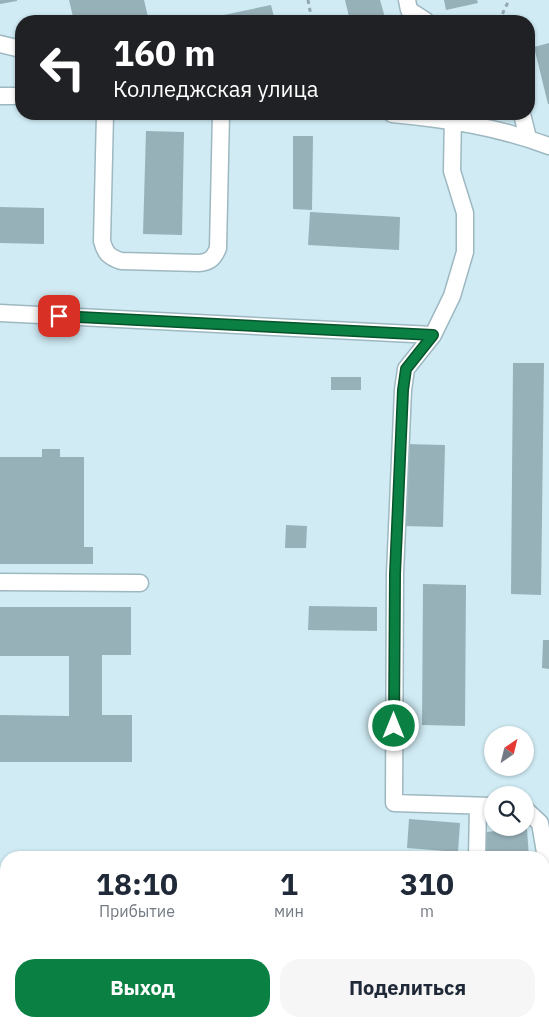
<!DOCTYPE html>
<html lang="ru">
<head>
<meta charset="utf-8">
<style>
	:root { --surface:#fff; --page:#f6f6f7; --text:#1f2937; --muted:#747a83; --accent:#0b8043 }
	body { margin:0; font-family:"IBM Plex Sans",sans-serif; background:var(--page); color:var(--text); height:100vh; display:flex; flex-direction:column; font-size:19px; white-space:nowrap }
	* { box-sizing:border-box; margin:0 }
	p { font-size:16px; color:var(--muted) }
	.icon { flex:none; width:28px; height:28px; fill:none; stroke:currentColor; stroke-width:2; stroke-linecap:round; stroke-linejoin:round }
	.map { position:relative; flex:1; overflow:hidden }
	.sheet { position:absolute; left:0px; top:851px; width:550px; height:176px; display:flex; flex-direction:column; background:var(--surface); border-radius:20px 20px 0 0; box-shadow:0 1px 4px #0004 }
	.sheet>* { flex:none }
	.banner { position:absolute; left:15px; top:15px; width:520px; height:105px; border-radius:20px; box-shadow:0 1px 4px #0004; background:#202124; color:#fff; overflow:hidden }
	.needle { width:32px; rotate:35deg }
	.fabs { position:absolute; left:484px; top:726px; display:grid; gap:10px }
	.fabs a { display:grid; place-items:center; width:50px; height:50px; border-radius:50%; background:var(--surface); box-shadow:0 1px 4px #0004; font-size:25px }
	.pin { position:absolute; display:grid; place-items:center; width:42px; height:42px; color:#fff; margin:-21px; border-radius:10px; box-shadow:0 2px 8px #0006 }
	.me { position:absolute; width:55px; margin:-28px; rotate:0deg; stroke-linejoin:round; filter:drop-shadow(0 0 4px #0008) }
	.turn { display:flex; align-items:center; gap:18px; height:105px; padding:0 15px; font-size:22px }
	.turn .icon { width:65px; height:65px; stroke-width:2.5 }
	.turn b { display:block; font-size:35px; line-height:42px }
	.eta { display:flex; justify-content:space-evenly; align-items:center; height:85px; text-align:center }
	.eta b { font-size:30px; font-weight:800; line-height:35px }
	.action { display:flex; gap:10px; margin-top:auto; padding:10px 15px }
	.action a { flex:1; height:58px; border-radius:20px; background:var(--accent); color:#fff; font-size:20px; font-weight:800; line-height:58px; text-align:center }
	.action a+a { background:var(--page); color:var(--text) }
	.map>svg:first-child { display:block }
	.building { fill:#97b1b9 }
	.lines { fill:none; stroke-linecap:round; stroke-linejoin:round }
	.minor-casing { stroke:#9eb8c1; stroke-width:19 }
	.path { stroke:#92a7af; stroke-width:3; stroke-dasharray:4 4; stroke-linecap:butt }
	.minor { stroke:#fff; stroke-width:16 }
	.route-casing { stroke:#07532c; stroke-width:12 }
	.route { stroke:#0b8043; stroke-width:9 }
</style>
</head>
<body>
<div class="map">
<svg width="549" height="1027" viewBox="0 0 549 1027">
	<rect width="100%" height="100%" fill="#d0ebf4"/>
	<path class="building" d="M 0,0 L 17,0 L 17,1 L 0,4 Z
		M 69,0 L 144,0 L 149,21 L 74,21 Z
		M 345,0 L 380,0 L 386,21 L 350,21 Z
		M 444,0 L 477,0 L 478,3 L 446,10 Z
		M 271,5 L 275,21 L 201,21 L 200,20 Z
		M 549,43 L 549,104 L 548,104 L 534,47 Z
		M 146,131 L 184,132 L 182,235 L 143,234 Z
		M 293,136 L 313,136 L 312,210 L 293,209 Z
		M 0,207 L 44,208 L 44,244 L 0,243 Z
		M 310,212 L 400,217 L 399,250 L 308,245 Z
		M 513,363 L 544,363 L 541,595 L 511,594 Z
		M 331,377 L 361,377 L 361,390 L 331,390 Z
		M 405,444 L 445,445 L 443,527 L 403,526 Z
		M 42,449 L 60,449 L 60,457 L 84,457 L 84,547 L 93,547 L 93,564 L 0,564 L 0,457 L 42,457 Z
		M 286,525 L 307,526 L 306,548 L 285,548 Z
		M 423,584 L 466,585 L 465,726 L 422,725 Z
		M 309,606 L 377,607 L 377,631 L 308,630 Z
		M 0,607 L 131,607 L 131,655 L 102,655 L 102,715 L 132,715 L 132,762 L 0,762 L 0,715 L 69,716 L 69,656 L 0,656 Z
		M 543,640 L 549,640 L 549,669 L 542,668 Z
		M 409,819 L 460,823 L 458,852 L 407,848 Z
		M 527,829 L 529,858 L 486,858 L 484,832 Z
		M 500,1021 L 500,1027 L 487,1027 L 486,1022 Z"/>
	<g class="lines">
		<g class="minor-casing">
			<path id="minor" d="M 407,0 L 409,10 L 426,21
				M 0,44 L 21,49
				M 0,96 L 21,96
				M 105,114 L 102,241 C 105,253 109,257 121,261 L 199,263 C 210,262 214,258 218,248 L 221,114
				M 392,114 C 446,119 498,127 549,146
				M 453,114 L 452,171 L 465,213 L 465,252 L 452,296 L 433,335 L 406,369 L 403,390 L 395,574 L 394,803 L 492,806
				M 522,114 L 528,138
				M 0,313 L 433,335
				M 0,582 L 140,583
				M 525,809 L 540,823 L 548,870 L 549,899
				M 477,858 L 478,806
				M 0,924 L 6,925
				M 544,994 L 549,996"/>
		</g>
		<path class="path" d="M 308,0 L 312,21
			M 499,21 L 509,0"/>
		<use href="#minor" class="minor"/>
	</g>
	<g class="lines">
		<g class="route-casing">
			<path id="route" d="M 59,316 L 433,335 L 406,369 L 403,390 L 395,574 L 394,726"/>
		</g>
		<use href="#route" class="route"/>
	</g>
</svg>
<div class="fabs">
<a><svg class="needle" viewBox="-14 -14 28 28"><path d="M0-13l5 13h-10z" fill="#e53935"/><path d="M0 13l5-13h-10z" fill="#747a83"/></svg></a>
<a><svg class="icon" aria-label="search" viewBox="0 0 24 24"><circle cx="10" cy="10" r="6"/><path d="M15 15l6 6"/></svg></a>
</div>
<div class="pin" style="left:59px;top:316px;background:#d93025"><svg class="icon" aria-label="arrive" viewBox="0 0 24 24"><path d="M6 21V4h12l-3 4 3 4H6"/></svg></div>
<svg class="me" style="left:394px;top:726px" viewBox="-20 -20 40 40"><circle r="17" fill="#0b8043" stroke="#fff" stroke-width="3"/><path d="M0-11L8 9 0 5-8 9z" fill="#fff"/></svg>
<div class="banner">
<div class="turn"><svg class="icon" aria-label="left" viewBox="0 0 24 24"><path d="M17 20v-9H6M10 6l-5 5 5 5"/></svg><div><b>160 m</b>Колледжская улица</div></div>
</div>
<section class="sheet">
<div class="eta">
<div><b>18:10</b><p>Прибытие</p></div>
<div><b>1</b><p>мин</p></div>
<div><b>310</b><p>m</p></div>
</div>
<div class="action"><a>Выход</a><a>Поделиться</a></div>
</section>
</div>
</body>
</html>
